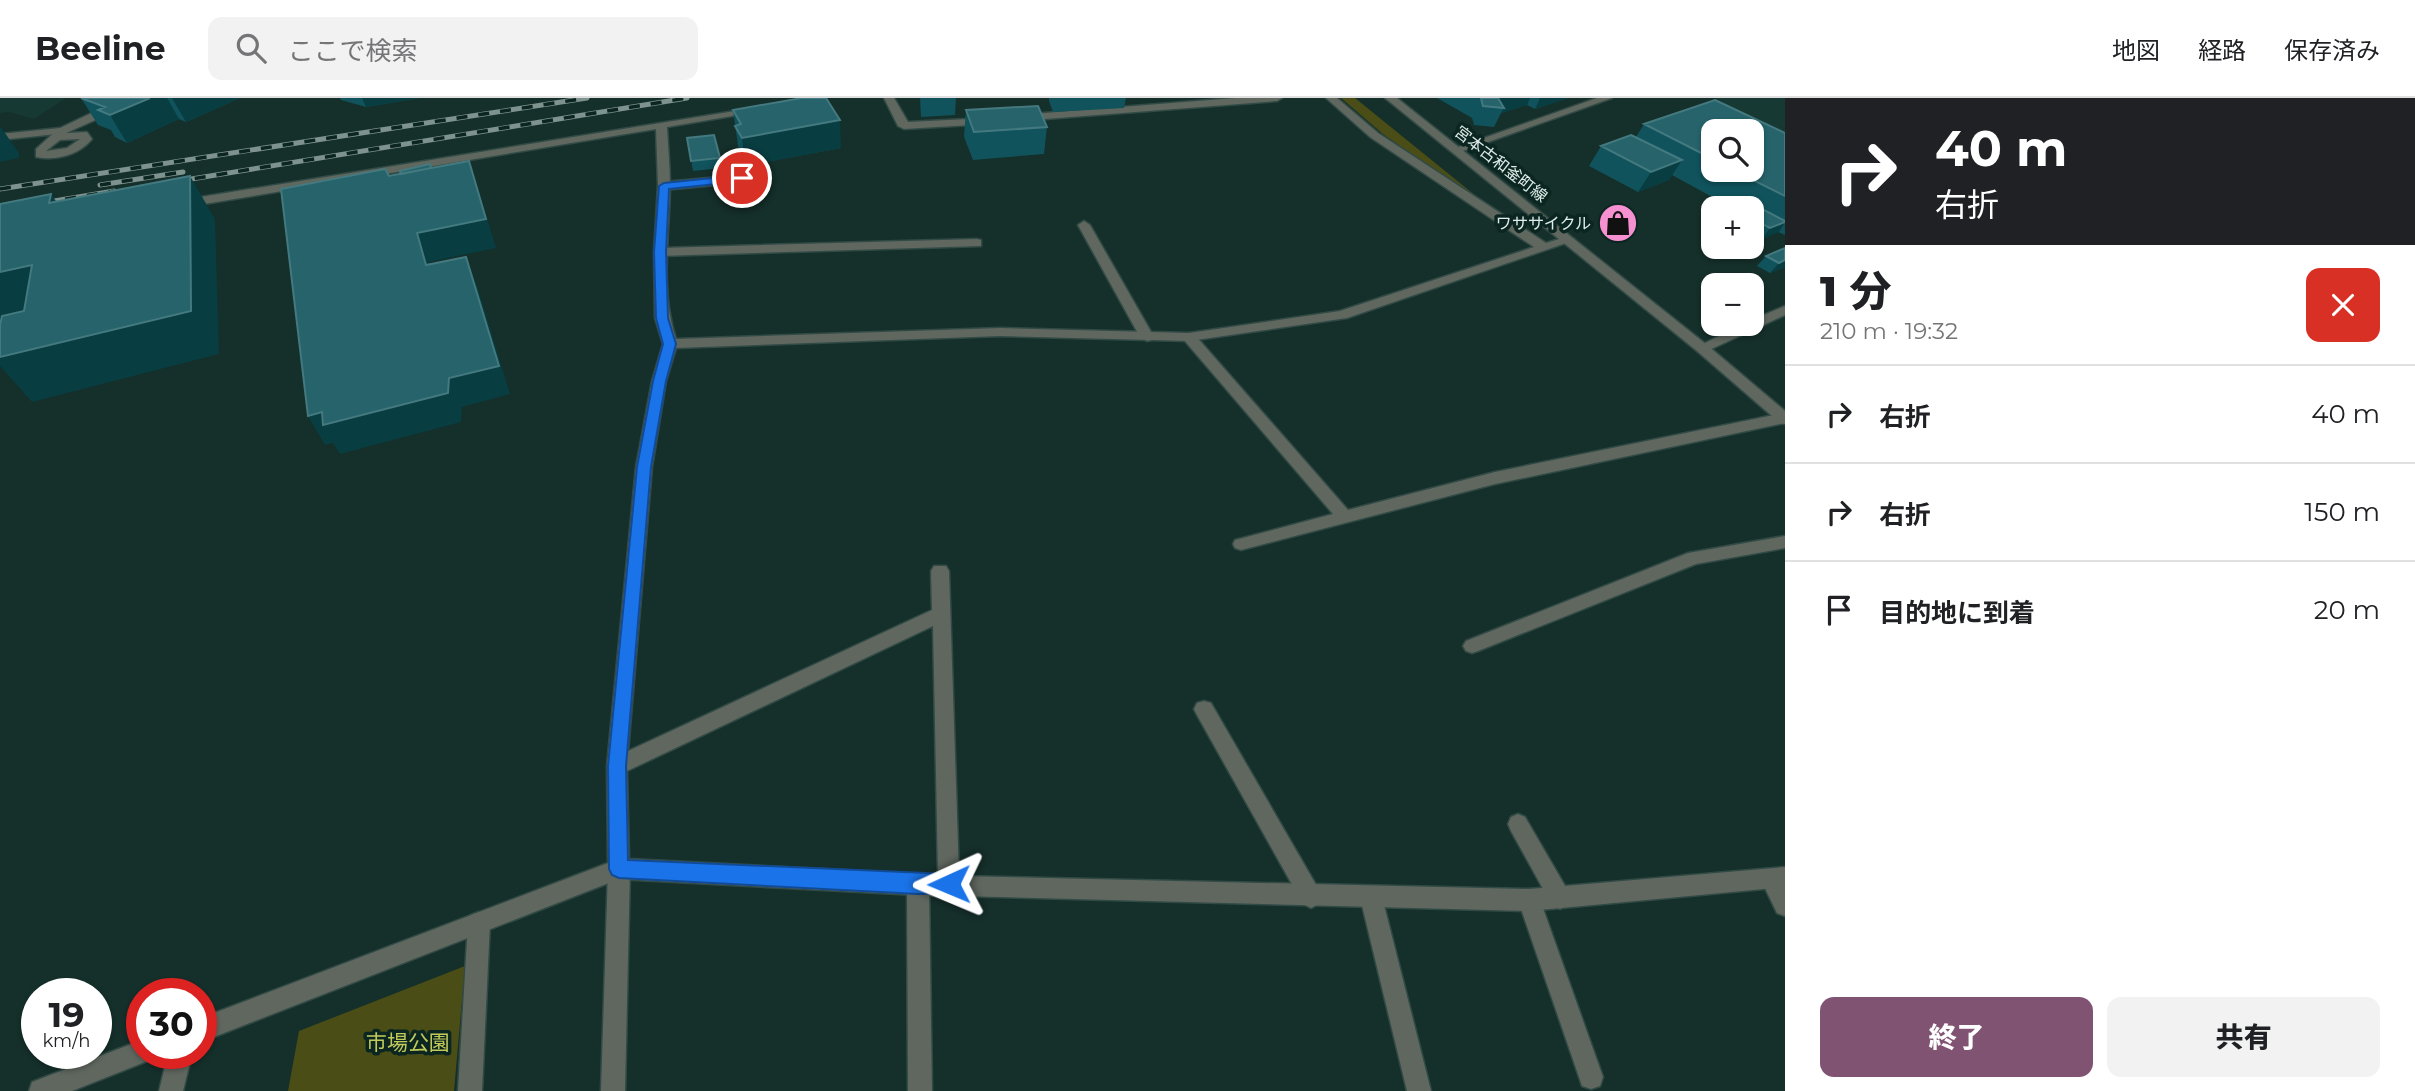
<!DOCTYPE html>
<html lang="ja">
<head>
<meta charset="utf-8">
<style>
	:root { --surface:#fff; --page:#f2f2f2; --text:#202124; --muted:#757577; --line:#e0e0e0; --accent:#805372 }
	body { margin:0; font-family:Montserrat,"Noto Sans JP",sans-serif; background:var(--page); color:var(--text); height:100vh; display:flex; flex-direction:column; font-size:26px; white-space:nowrap }
	* { box-sizing:border-box; margin:0 }
	p { font-size:23px; color:var(--muted) }
	.icon { flex:none; width:38px; height:38px; fill:none; stroke:currentColor; stroke-width:2; stroke-linecap:round; stroke-linejoin:round }
	.map { position:relative; flex:1; overflow:hidden }
	.details { display:flex; flex-direction:column; background:var(--surface); width:630px }
	.details>* { flex:none }
	.hud { background:#202124; color:#fff; overflow:hidden }
	.controls { position:absolute; left:1701px; top:21px; display:grid; gap:14px }
	.controls a { display:grid; place-items:center; width:63px; height:63px; border-radius:14px; background:var(--surface); box-shadow:0 2px 5px #0004; font-size:35px }
	.speed { position:absolute; left:21px; top:880px; display:flex; gap:14px; font-size:35px; font-weight:700; text-align:center }
	.speed>* { display:grid; place-content:center; width:91px; height:91px; border-radius:50%; background:var(--surface); box-shadow:0 2px 5px #0004; line-height:1 }
	.speed small { font-size:18px; font-weight:400 }
	.speed .limit { border:10px solid #d22; background:#fff; color:#111 }
	.pin { position:absolute; display:grid; place-items:center; width:60px; height:60px; color:#fff; margin:-30px; border:4px solid #fff; border-radius:50%; box-shadow:0 2px 7px #0007 }
	.me { position:absolute; width:77px; margin:-38px; rotate:269deg; stroke-linejoin:round; filter:drop-shadow(0 0 5px #0008) }
	.turn { display:flex; align-items:center; gap:24px; height:147px; padding:0 35px; font-size:32px }
	.turn .icon { width:91px; height:91px; stroke-width:2.5 }
	.turn b { display:block; font-size:49px; line-height:60px }
	.round { display:grid; place-items:center; flex:none; width:74px; height:74px; border-radius:14px; background:var(--page) }
	.summary { display:flex; align-items:center; justify-content:space-between; height:119px; padding:0 35px }
	h1 { font-size:42px; font-weight:800; line-height:52px }
	.action { display:flex; gap:14px; margin-top:auto; padding:14px 35px }
	.action a { flex:1; height:80px; border-radius:14px; background:var(--accent); color:#fff; font-size:28px; font-weight:800; line-height:80px; text-align:center }
	.action a+a { background:var(--page); color:var(--text) }
	ul { padding:0; list-style:none }
	li { display:flex; align-items:center; gap:21px; height:98px; padding:0 35px; border-top:2px solid var(--line) }
	li div { flex:1 }
	li b { display:block; font-size:26px }
	li em { font-style:normal }
	header { display:flex; align-items:center; gap:42px; box-sizing:border-box; height:98px; padding:0 35px; background:var(--surface); border-bottom:2px solid var(--line) }
	header strong { font-size:33px }
	nav { display:flex; gap:38px; margin-inline-start:auto; font-size:24px }
	.search { width:490px; height:63px; background:var(--page); display:flex; align-items:center; gap:18px; box-sizing:border-box; padding:0 24px; border-radius:14px; color:var(--muted); font-size:26px }
	main { display:flex; flex:1; min-height:0 }
	.map>svg:first-child { display:block }
	.built { fill:#163a33 }
	.green { fill:#4a4e16 }
	.lines { fill:none; stroke-linecap:round; stroke-linejoin:round }
	.service-casing { stroke:#314a45; stroke-width:3 }
	.minor-casing { stroke:#314a45; stroke-width:3 }
	.tertiary-casing { stroke:#314a45; stroke-width:3 }
	.service { fill:#5f675f; fill-rule:evenodd }
	.minor { fill:#5f675f; fill-rule:evenodd }
	.tertiary { fill:#5f675f; fill-rule:evenodd }
	.rail-casing { stroke:#7e928e; stroke-width:5 }
	.rail { stroke:#0b2520; stroke-width:3.5; stroke-dasharray:11; stroke-linecap:butt }
	.wall { fill:#10535c; fill-rule:evenodd }
	.shaded-wall { fill:#083d41 }
	.building { fill:#26636b; stroke:#43797f; stroke-width:2 }
	.route { fill:#1a73e8; stroke:#114b97; stroke-width:2 }
	.labels { text-anchor:middle; dominant-baseline:central; stroke-width:7; stroke-linejoin:round; paint-order:stroke }
	.far-street-label { font-size:16px; fill:#deede9; stroke:#0b2520 }
	.far-poi-label { font-size:16px; fill:#deede9; stroke:#0b2520; text-anchor:end }
	.near-park-label { font-size:21px; fill:#c2ca59; stroke:#0b2520 }
</style>
</head>
<body>
<header>
<strong>Beeline</strong>
<div class="search"><svg class="icon" aria-label="search" viewBox="0 0 24 24"><circle cx="10" cy="10" r="6"/><path d="M15 15l6 6"/></svg>ここで検索</div>
<nav><a>地図</a><a>経路</a><a>保存済み</a></nav>
</header>
<main>
<div class="map">
<svg width="1785" height="993" viewBox="0 0 1785 993">
	<rect width="100%" height="100%" fill="#152f2a"/>
	<path class="built" d="M 0,0 L 66,0 L 34,21 L 9,14 L 0,15 Z
		M 1716,0 L 1785,0 L 1785,70 L 1752,33 L 1713,33 L 1688,22 L 1729,9 Z"/>
	<path class="green" d="M 1341,0 L 1355,0 L 1476,98 L 1469,97 L 1383,36 Z
		M 465,868 L 454,993 L 288,993 L 299,933 Z"/>
	<g class="lines">
		<g class="service-casing">
			<path id="service" d="M 1597,0 L 1612,0 L 1460,54 L 1450,52 Z
				M 58,31 L 66,31 L 67,35 L 87,34 L 92,41 C 79,57 56,63 36,59 L 36,51 ZM 80,41 L 67,50 L 46,53 L 60,42 Z
				M 742,77 L 748,81 L 746,84 L 664,92 L 658,88 L 664,84 Z
				M 1084,123 L 1090,127 L 1154,239 L 1152,242 L 1147,243 L 1140,239 L 1078,127 Z
				M 977,141 L 981,142 L 981,148 L 660,158 L 654,154 L 660,150 Z
				M 1189,235 L 1194,236 L 1348,412 L 1495,374 L 1784,315 L 1785,325 L 1495,386 L 1241,452 L 1235,450 L 1233,446 L 1235,442 L 1333,416 L 1184,242 L 1182,239 Z
				M 1785,438 L 1785,450 L 1696,466 L 1478,553 L 1472,555 L 1466,553 L 1463,548 L 1466,543 L 1688,455 Z
				M 1204,603 L 1211,605 L 1319,792 L 1322,799 L 1319,806 L 1311,810 L 1303,806 L 1197,617 L 1194,611 L 1197,605 Z
				M 1518,716 L 1525,719 L 1568,793 L 1571,800 L 1568,807 L 1560,811 L 1552,807 L 1511,733 L 1508,726 L 1511,719 Z
				M 619,761 L 627,764 L 630,771 L 625,993 L 601,993 L 608,771 L 611,764 Z
				M 1772,772 L 1780,775 L 1785,785 L 1785,818 L 1777,815 L 1761,782 L 1764,775 Z
				M 918,777 L 926,780 L 929,787 L 932,993 L 908,993 L 907,787 L 910,780 Z
				M 1371,788 L 1379,792 L 1382,799 L 1431,993 L 1407,993 L 1360,799 L 1363,792 Z
				M 1529,791 L 1537,795 L 1540,802 L 1603,979 L 1600,988 L 1591,991 L 1582,988 L 1579,979 L 1518,802 L 1521,795 Z
				M 479,814 L 487,817 L 490,825 L 482,993 L 458,993 L 468,825 L 471,817 Z
				M 168,956 L 192,956 L 183,993 L 159,993 Z"/>
		</g>
		<g class="minor-casing">
			<path id="minor" d="M 145,0 L 66,35 L 0,42 L 0,36 L 60,30 L 121,1 Z
				M 884,0 L 894,0 L 908,24 L 988,20 L 994,23 L 988,26 L 904,31 L 898,28 Z
				M 1235,0 L 1282,0 L 1277,3 L 1019,23 L 1014,20 L 1019,17 Z
				M 1326,0 L 1337,0 L 1378,35 L 1546,145 L 1569,138 L 1575,142 L 1347,220 L 1189,243 L 1000,238 L 676,250 L 666,283 L 652,369 L 628,653 L 932,512 L 931,473 L 934,468 L 946,468 L 949,473 L 959,778 L 1529,791 L 1785,769 L 1785,789 L 1529,813 L 918,797 L 619,781 L 201,944 L 201,920 L 608,765 L 607,668 L 636,369 L 652,283 L 663,246 L 655,220 L 654,154 L 658,88 L 656,31 L 180,110 L 176,109 L 176,103 L 760,9 L 760,13 L 756,14 L 667,29 C 668,49 670,69 670,89 C 669,140 660,192 676,241 L 1000,230 L 1189,235 L 1340,213 L 1534,149 L 1370,39 ZM 933,528 L 938,777 L 629,761 L 627,673 Z
				M 1785,208 L 1785,217 L 1707,253 L 1702,254 L 1695,250 L 1743,226 L 1752,226 L 1752,222 Z
				M 142,942 L 142,956 L 153,956 L 150,962 L 72,993 L 29,993 L 32,984 Z"/>
		</g>
		<g class="tertiary-casing">
			<path id="tertiary" d="M 1385,0 L 1397,0 L 1707,247 L 1785,313 L 1785,326 L 1780,325 L 1697,253 Z"/>
		</g>
		<use href="#service" class="service"/>
		<use href="#minor" class="minor"/>
		<use href="#tertiary" class="tertiary"/>
		<g class="rail-casing">
			<path id="rail" d="M 173,84 L 687,0
				M 100,87 L 183,74
				M 0,91 L 587,0
				M 0,112 L 114,93"/>
		</g>
		<use href="#rail" class="rail"/>
	</g>
	<path class="wall" d="M 81,0 L 240,0 L 186,24 L 179,21 L 127,45 L 115,39 L 111,32 L 98,27 Z
		M 340,0 L 420,0 L 366,9 L 341,2 Z
		M 920,0 L 956,0 L 955,17 L 921,19 Z
		M 1049,0 L 1126,0 L 1124,10 L 1053,14 L 1049,3 Z
		M 1437,0 L 1568,0 L 1535,11 L 1527,7 L 1501,15 L 1494,29 L 1474,27 L 1472,20 Z
		M 733,12 L 841,50 L 745,68 L 739,55 Z
		M 966,12 L 1047,29 L 1044,56 L 973,62 L 964,39 Z
		M 1644,26 L 1785,35 L 1785,137 L 1778,134 L 1762,141 L 1752,135 L 1752,110 L 1722,110 L 1725,106 L 1672,77 L 1669,82 L 1638,94 L 1589,68 L 1601,48 L 1636,39 ZM 1713,33 L 1752,72 L 1713,72 Z
		M 687,40 L 720,60 L 721,70 L 693,73 Z
		M 1785,150 L 1785,169 L 1770,175 L 1757,168 L 1766,158 Z"/>
	<path class="shaded-wall" d="M 150,0 L 167,0 L 179,21 L 127,45 L 110,17 Z
		M 172,0 L 240,0 L 186,24 Z
		M 362,0 L 420,0 L 366,9 Z
		M 1498,0 L 1530,0 L 1527,7 L 1501,15 L 1504,10 Z
		M 1540,0 L 1568,0 L 1535,11 Z
		M 840,22 L 841,50 L 745,68 L 742,40 Z
		M 0,28 L 19,55 L 19,60 L 0,64 Z
		M 1682,62 L 1669,82 L 1638,94 L 1651,74 Z
		M 469,63 L 478,90 L 496,150 L 429,164 L 438,196 L 426,167 L 417,135 Z
		M 190,78 L 215,121 L 219,256 L 32,304 L 0,268 L 0,259 Z
		M 51,96 L 81,139 L 49,105 Z
		M 1785,124 L 1779,134 L 1762,141 L 1770,130 Z
		M 466,159 L 477,188 L 510,296 L 462,309 L 461,324 L 340,356 L 333,345 L 325,347 L 308,318 L 449,280 Z
		M 1785,162 L 1785,169 L 1770,175 L 1779,165 Z
		M 32,167 L 66,210 L 0,225 L 0,174 Z"/>
	<path class="building" d="M 81,0 L 150,0 L 110,17 L 98,12 L 105,9 Z
		M 802,0 L 826,0 L 840,22 L 742,40 L 735,28 L 741,26 L 733,12 Z
		M 1481,0 L 1498,0 L 1504,10 L 1483,8 Z
		M 1715,2 L 1785,35 L 1785,98 L 1733,72 L 1752,72 L 1752,33 L 1713,33 L 1713,61 L 1644,26 Z
		M 1038,8 L 1047,29 L 974,34 L 966,12 Z
		M 714,37 L 720,60 L 691,63 L 687,40 Z
		M 1631,37 L 1682,62 L 1651,74 L 1601,48 Z
		M 469,63 L 486,121 L 417,135 L 426,167 L 466,159 L 499,268 L 449,280 L 448,295 L 323,327 L 322,314 L 308,318 L 281,91 L 385,71 L 389,78 Z
		M 430,66 L 431,70 L 401,76 L 400,73 Z
		M 190,78 L 191,213 L 0,259 L 0,227 L 2,218 L 24,213 L 32,167 L 0,174 L 0,106 L 51,96 L 49,105 Z
		M 1741,100 L 1785,123 L 1785,124 L 1770,130 L 1752,121 L 1752,110 L 1733,110 L 1725,106 Z
		M 1785,150 L 1785,162 L 1779,165 L 1766,158 Z"/>
	<path class="route" d="M 742,77 L 747,80 L 746,83 L 669,91 L 666,154 L 668,220 L 676,246 L 666,283 L 651,369 L 626,668 L 628,762 L 949,776 L 956,779 L 959,786 L 956,793 L 949,795 L 918,796 L 619,780 L 612,777 L 609,771 L 608,668 L 637,369 L 653,283 L 663,246 L 656,220 L 654,154 L 659,88 L 664,85 Z"/>
	<defs>
		<g id="shop-disc" transform="scale(2.0125)"><circle r="9.5" fill="#f590d1" stroke="#0b2520"/><path d="M-5-2.5h2.3a2.7 3.5 0 0 1 5.4 0H5L5.5 6h-11ZM-1.5-2.5h3a1.5 2.3 0 0 0-3 0Z" fill="#111"/></g>
	</defs>
	<g fill-rule="evenodd">
		<use href="#shop-disc" x="1618" y="125"/>
	</g>
	<g class="labels">
		<g class="far-street-label">
			<text transform="translate(1501 66) rotate(38)">宮本古和釜町線</text>
		</g>
		<g class="far-poi-label">
			<text x="1591" y="125">ワササイクル</text>
		</g>
		<g class="near-park-label">
			<text x="408" y="944">市場公園</text>
		</g>
	</g>
</svg>
<div class="controls">
<a><svg class="icon" aria-label="search" viewBox="0 0 24 24"><circle cx="10" cy="10" r="6"/><path d="M15 15l6 6"/></svg></a>
<a>+</a>
<a>−</a>
</div>
<div class="speed"><div>19<small>km/h</small></div><div class="limit">30</div></div>
<div class="pin" style="left:742px;top:80px;background:#d93025"><svg class="icon" aria-label="arrive" viewBox="0 0 24 24"><path d="M6 21V4h12l-3 4 3 4H6"/></svg></div>
<svg class="me" style="left:949px;top:786px" viewBox="-20 -20 40 40"><path d="M0-17L14 15 0 8-14 15z" fill="#1a73e8" stroke="#fff" stroke-width="4"/></svg>
</div>
<section class="details">
<div class="hud">
<div class="turn"><svg class="icon" aria-label="right" viewBox="0 0 24 24"><path d="M7 20v-9h11M14 6l5 5-5 5"/></svg><div><b>40 m</b>右折</div></div>
</div>
<div class="summary"><div><h1>1 分</h1><p>210 m · 19:32</p></div><a class="round" style="background:#d93025;color:#fff"><svg class="icon" aria-label="close" viewBox="0 0 24 24"><path d="M6 6l12 12M18 6L6 18"/></svg></a></div>
<ul>
<li><svg class="icon" aria-label="right" viewBox="0 0 24 24"><path d="M7 20v-9h11M14 6l5 5-5 5"/></svg><div><b>右折</b></div><em>40 m</em></li>
<li><svg class="icon" aria-label="right" viewBox="0 0 24 24"><path d="M7 20v-9h11M14 6l5 5-5 5"/></svg><div><b>右折</b></div><em>150 m</em></li>
<li><svg class="icon" aria-label="arrive" viewBox="0 0 24 24"><path d="M6 21V4h12l-3 4 3 4H6"/></svg><div><b>目的地に到着</b></div><em>20 m</em></li>
</ul>
<div class="action"><a>終了</a><a>共有</a></div>
</section>
</main>
</body>
</html>
